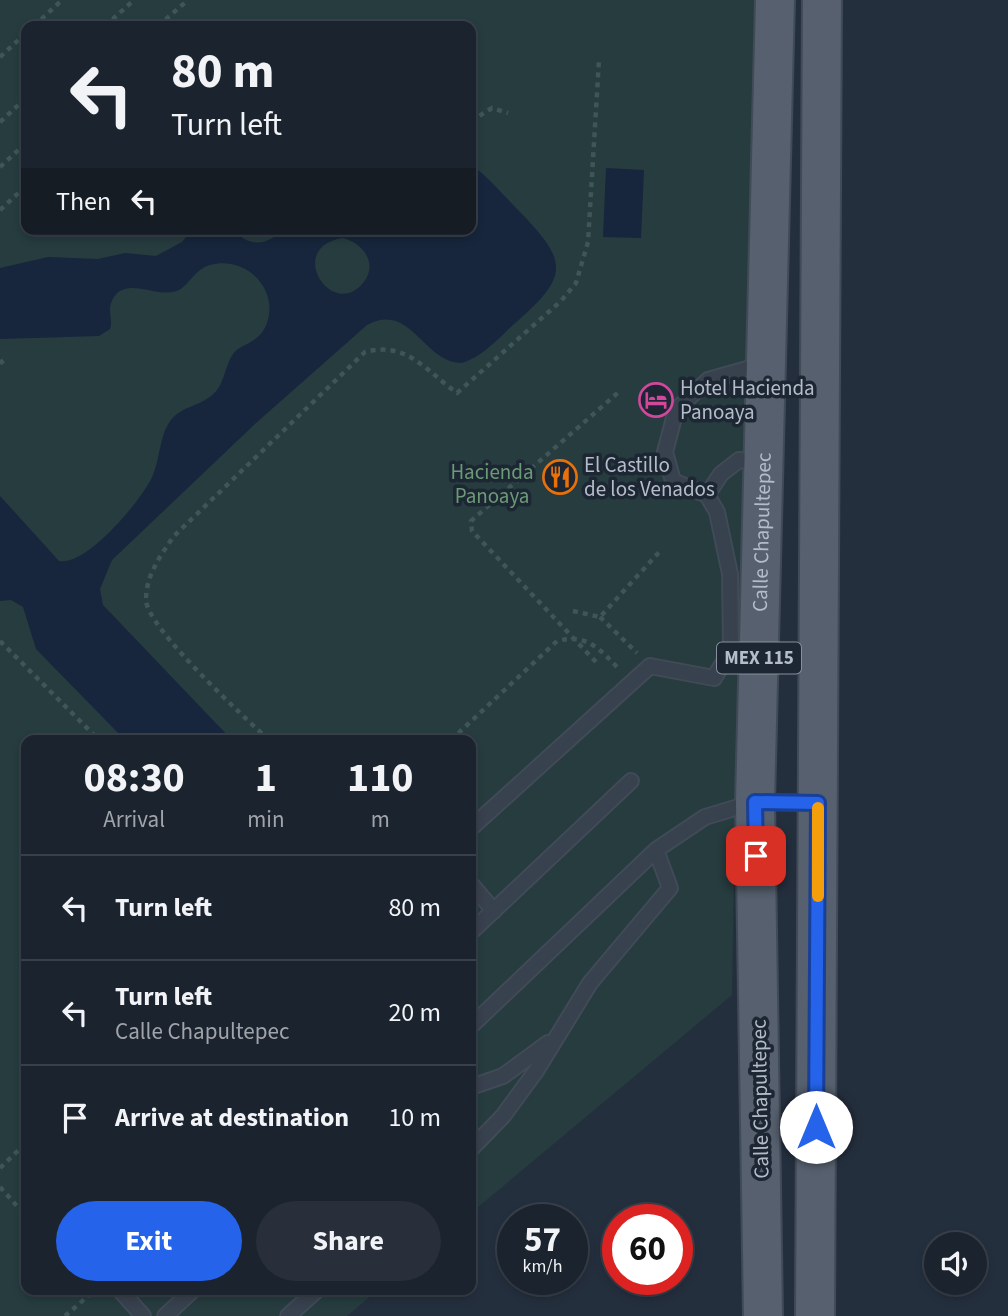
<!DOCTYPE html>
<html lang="en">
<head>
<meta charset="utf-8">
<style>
	:root { --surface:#1b232e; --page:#282f3a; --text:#f1f3f6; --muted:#a0a4aa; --line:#39404a; --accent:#2563eb }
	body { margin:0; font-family:"Source Sans 3",sans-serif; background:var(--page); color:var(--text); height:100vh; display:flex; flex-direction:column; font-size:26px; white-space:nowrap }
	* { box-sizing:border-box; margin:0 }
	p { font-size:23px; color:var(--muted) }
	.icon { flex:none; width:38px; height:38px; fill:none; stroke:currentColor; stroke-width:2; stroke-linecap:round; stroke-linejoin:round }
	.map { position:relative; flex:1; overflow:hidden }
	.side { position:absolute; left:21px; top:735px; width:455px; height:560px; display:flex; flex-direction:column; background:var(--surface); border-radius:14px; box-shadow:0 4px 10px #0003,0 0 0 2px var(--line) }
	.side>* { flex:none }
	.banner { position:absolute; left:21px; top:21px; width:455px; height:214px; border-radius:14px; box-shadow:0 4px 10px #0003,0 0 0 2px var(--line); background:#1b232e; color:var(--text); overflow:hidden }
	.buttons { position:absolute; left:924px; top:1232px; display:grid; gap:14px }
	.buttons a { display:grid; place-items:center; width:63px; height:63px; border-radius:50%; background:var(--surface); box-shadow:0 4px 10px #0003,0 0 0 2px var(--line); font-size:35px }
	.speed { position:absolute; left:497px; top:1204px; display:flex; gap:14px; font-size:35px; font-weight:700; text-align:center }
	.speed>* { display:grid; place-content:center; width:91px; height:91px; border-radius:50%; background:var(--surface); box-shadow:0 4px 10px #0003,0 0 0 2px var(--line); line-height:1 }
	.speed small { font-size:18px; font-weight:400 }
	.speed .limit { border:10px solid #d22; background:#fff; color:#111 }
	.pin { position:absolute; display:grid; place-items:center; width:60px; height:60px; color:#fff; margin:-30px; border-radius:14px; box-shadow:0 4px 10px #0006 }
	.me { position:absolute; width:77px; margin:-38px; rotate:0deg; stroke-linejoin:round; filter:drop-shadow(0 0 5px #0008) }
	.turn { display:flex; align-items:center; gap:24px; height:147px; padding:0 35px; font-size:32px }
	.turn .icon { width:91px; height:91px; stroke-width:2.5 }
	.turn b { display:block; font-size:49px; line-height:60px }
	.then { display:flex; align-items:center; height:66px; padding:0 35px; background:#0003; gap:14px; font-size:26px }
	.eta { display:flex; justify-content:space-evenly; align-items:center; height:119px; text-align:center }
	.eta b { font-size:42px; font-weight:700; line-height:49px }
	.button { display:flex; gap:14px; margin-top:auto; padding:14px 35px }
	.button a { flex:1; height:80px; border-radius:42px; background:var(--accent); color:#fff; font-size:28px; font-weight:700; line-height:80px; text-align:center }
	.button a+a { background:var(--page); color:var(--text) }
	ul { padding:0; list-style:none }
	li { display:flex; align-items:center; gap:21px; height:105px; padding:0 35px; border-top:2px solid var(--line) }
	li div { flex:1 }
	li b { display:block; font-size:26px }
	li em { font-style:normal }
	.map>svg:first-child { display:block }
	.green { fill:#263c3f; fill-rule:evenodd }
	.water { fill:#17263c; fill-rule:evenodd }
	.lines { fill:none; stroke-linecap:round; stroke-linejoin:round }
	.service-casing { stroke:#414a57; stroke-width:18 }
	.primary-casing { stroke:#414a57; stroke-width:42 }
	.path { stroke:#3f5557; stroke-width:4.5; stroke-dasharray:5 5; stroke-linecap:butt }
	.service { stroke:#38414e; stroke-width:14 }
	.primary { stroke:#56606e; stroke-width:38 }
	.route-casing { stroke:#184099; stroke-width:18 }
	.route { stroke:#2563eb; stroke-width:12 }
	.slow { stroke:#f59e0b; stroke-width:12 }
	.labels { text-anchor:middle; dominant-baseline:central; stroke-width:7; stroke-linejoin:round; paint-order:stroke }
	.shield { fill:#1d2633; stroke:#878f9c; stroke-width:2 }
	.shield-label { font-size:19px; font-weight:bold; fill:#b4bcc9 }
	.poi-label { font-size:21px; fill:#b4bcc9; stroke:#1d2633; text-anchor:start }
	.park-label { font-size:21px; fill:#6b9a76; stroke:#1d2633 }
	.street-label { font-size:21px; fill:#b4bcc9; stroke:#1d2633 }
</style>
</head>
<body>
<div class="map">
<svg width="1008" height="1316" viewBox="0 0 1008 1316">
	<rect width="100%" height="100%" fill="#242f3e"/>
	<path class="green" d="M 0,0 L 761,0 L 750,527 L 734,876 L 732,995 L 471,1213 L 471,740 L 26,740 L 26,1290 L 378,1290 L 347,1316 L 0,1316 ZM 26,26 L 471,26 L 471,229 L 26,229 Z"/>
	<path class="water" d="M 471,165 C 489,177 503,195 518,210 C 570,263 569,276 513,325 C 498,339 482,357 462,363 C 423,363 411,301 367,325 L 256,423 L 112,560 L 100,589 L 103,605 L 232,740 L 125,740 L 36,649 L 23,607 L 11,600 L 0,601 L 0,496 L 59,561 C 86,567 143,499 153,475 C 160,458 160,434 171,420 C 181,407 199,406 211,396 C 225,386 224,367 233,354 C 240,343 259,345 267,323 C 279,288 245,255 210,265 C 196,269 192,280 182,288 C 162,304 123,270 111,303 C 108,312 113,321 110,329 L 99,336 L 0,339 L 0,268 L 48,257 L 98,259 L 125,253 L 156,256 L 182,242 L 192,229 L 234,229 C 246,247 269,247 281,229 L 471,229 ZM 343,238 C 363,243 379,264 363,283 C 332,321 284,247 343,238 Z
		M 606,168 L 644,170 L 641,238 L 603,237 Z"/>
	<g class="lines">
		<g class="service-casing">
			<path id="service" d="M 707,495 L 721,474 L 739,460 L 763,463
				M 471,828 L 650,666 L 714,678 L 731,650 L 730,574 L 717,512 L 707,495 L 673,481 L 665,452 L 676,410 L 708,380 L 765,364
				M 471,884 L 494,911
				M 471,932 L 631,781
				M 471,1026 L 656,850 L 705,817 L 755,802 L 817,803
				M 471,1087 L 503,1076 L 548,1043
				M 471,1149 L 503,1116 L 536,1071 L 590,983 L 670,888 L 656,850
				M 120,1290 L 143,1316
				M 165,1316 L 193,1290
				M 288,1316 L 317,1290"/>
		</g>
		<g class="primary-casing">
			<g id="primary">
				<path id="s1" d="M 763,1316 L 755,802 L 775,0"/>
				<path d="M 815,1316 L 822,0"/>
			</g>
		</g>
		<path class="path" d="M 34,26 L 62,0
			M 105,26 L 134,0
			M 158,26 L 188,0
			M 210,26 L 238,26
			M 0,57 L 26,33
			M 471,121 L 492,108 L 508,113
			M 0,122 L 26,98
			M 0,167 L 26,143
			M 0,210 L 26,186
			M 0,360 L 6,367
			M 573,611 L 600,617 L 661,550
			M 600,617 L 637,653
			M 0,641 L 99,740
			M 596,662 L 472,531 L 471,521 L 621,390
			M 269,740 C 245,718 147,628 146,600 C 146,575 160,557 173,537 L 365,352 C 407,341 425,370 457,393 L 561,301 L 576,283 L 588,242 L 599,60
			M 451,740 L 557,641 C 588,633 600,650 620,670
			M 0,1168 L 26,1143
			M 0,1187 L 26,1216
			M 65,1316 L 95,1290"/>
		<use href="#service" class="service"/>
		<use href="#primary" class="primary"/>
	</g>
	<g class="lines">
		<g class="route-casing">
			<path id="route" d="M 756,856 L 755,802 L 818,803 L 816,1127"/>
		</g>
		<use href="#route" class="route"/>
		<path class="slow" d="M 818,896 L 818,808"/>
	</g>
	<defs>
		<g id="hotel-ring" transform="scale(1.75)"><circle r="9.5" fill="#1d2633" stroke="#d1479c" stroke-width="1.5"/><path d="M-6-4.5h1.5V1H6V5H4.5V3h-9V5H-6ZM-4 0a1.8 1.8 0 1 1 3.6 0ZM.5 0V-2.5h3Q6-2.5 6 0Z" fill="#d1479c"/></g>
		<g id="restaurant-ring" transform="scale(1.75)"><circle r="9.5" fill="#1d2633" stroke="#e8710a" stroke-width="1.5"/><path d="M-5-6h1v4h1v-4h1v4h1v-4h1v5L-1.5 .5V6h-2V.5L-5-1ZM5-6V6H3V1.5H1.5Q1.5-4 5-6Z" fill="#e8710a"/></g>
	</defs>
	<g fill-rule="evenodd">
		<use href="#hotel-ring" x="656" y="400"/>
		<use href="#restaurant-ring" x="560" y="477"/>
	</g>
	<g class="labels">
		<rect class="shield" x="717" y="642.5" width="84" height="31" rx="5"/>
		<g class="shield-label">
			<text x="759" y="658">MEX 115</text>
		</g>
		<g class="poi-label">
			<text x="680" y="388">Hotel Hacienda<tspan x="680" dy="24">Panoaya</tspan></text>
			<text x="584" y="465">El Castillo<tspan x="584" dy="24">de los Venados</tspan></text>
		</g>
		<g class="park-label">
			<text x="492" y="472">Hacienda<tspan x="492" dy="24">Panoaya</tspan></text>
		</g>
		<g class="street-label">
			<text stroke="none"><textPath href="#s1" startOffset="784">Calle Chapultepec</textPath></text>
			<text transform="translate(760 1099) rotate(-91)">Calle Chapultepec</text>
		</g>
	</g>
</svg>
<div class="buttons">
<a><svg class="icon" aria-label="sound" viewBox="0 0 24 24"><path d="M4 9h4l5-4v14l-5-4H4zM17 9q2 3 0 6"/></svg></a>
</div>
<div class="speed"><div>57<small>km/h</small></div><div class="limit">60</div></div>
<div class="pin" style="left:756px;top:856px;background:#d93025"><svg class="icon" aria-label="arrive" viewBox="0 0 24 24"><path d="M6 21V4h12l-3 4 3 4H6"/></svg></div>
<svg class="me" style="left:816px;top:1127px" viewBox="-20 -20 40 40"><circle r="19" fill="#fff"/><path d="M0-13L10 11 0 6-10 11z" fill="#2563eb"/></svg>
<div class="banner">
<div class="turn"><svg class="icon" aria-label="left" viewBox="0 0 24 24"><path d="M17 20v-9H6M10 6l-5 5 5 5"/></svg><div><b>80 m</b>Turn left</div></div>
<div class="then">Then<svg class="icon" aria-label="left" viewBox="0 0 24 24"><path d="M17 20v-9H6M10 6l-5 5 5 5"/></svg></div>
</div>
<section class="side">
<div class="eta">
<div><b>08:30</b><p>Arrival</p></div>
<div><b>1</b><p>min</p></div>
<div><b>110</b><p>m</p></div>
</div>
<ul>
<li><svg class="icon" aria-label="left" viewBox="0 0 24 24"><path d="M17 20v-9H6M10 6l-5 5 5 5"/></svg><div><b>Turn left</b></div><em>80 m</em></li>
<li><svg class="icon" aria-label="left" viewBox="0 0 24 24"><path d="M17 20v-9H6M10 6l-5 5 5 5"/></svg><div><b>Turn left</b><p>Calle Chapultepec</p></div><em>20 m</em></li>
<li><svg class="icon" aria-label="arrive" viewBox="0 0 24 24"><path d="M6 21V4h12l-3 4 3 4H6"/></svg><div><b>Arrive at destination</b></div><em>10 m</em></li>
</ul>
<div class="button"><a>Exit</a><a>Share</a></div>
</section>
</div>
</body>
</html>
